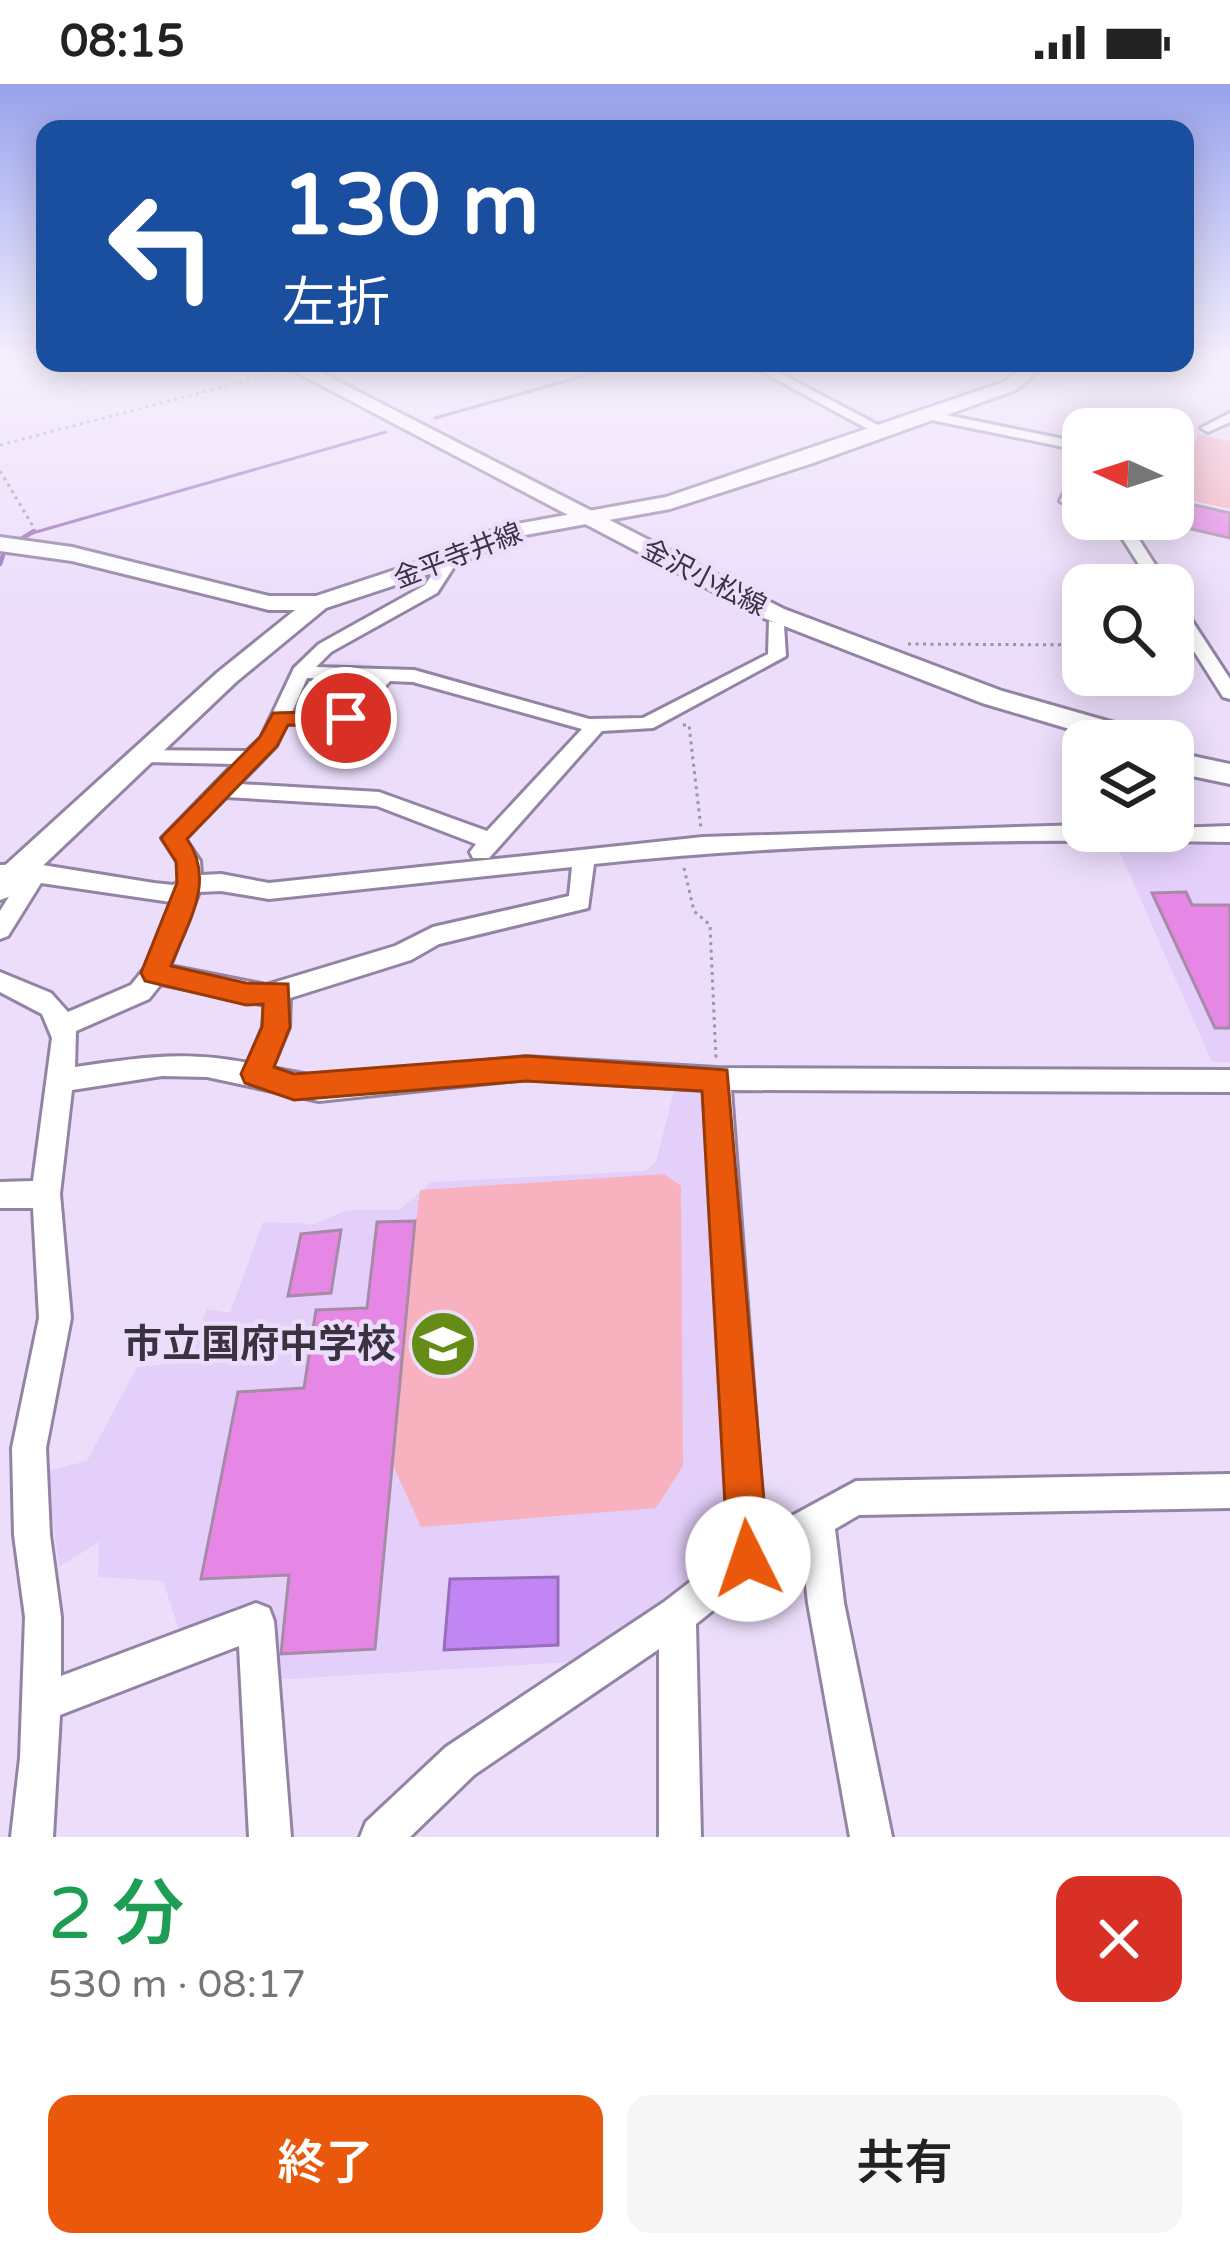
<!DOCTYPE html>
<html lang="ja">
<head>
<meta charset="utf-8">
<style>
	:root { --surface:#fff; --page:#f6f6f6; --text:#222; --muted:#767676; --accent:#ea580c }
	body { margin:0; font-family:"Varela Round","Noto Sans JP",sans-serif; background:var(--page); color:var(--text); height:100vh; display:flex; flex-direction:column; font-size:45px; white-space:nowrap }
	* { box-sizing:border-box; margin:0 }
	p { font-size:39px; color:var(--muted) }
	.icon { flex:none; width:66px; height:66px; fill:none; stroke:currentColor; stroke-width:2; stroke-linecap:round; stroke-linejoin:round }
	.map { position:relative; height:1753px; overflow:hidden }
	.details { display:flex; flex-direction:column; background:var(--surface); flex:1 }
	.details>* { flex:none }
	.guide { position:absolute; left:36px; top:36px; width:1158px; height:252px; border-radius:24px; box-shadow:0 6px 30px #0003; background:#1a4fa0; color:#fff; overflow:hidden }
	.needle { width:78px; rotate:273deg }
	.controls { position:absolute; left:1062px; top:324px; display:grid; gap:24px }
	.controls a { display:grid; place-items:center; width:132px; height:132px; border-radius:24px; background:var(--surface); box-shadow:0 6px 30px #0003; font-size:60px }
	.pin { position:absolute; display:grid; place-items:center; width:102px; height:102px; color:#fff; margin:-51px; border:6px solid #fff; border-radius:50%; box-shadow:0 3px 12px #0007 }
	.me { position:absolute; width:132px; margin:-66px; rotate:356deg; stroke-linejoin:round; filter:drop-shadow(0 0 9px #0008) }
	.turn { display:flex; align-items:center; gap:42px; height:252px; padding:0 48px; font-size:54px }
	.turn .icon { width:156px; height:156px; stroke-width:2.5 }
	.turn b { display:block; font-size:84px; line-height:102px }
	.round { display:grid; place-items:center; flex:none; width:126px; height:126px; border-radius:24px; background:var(--page) }
	.head { display:flex; align-items:center; justify-content:space-between; height:204px; padding:0 48px }
	h1 { font-size:72px; font-weight:600; line-height:90px; color:#1e9e55 }
	.cta { display:flex; gap:24px; margin-top:auto; padding:24px 48px }
	.cta a { flex:1; height:138px; border-radius:24px; background:var(--accent); color:#fff; font-size:48px; font-weight:600; line-height:138px; text-align:center }
	.cta a+a { background:var(--page); color:var(--text) }
	.status { display:flex; justify-content:space-between; align-items:center; height:84px; padding:0 60px; background:var(--surface); direction:ltr }
	.status svg { height:33px; fill:currentColor }
	.map>svg:first-child { display:block }
	.built { fill:#e4cffa }
	.green { fill:#f8b1be }
	.water { fill:#c186f4; stroke:#986dbe; stroke-width:3 }
	.lines { fill:none; stroke-linecap:round; stroke-linejoin:round }
	.stream-far1 { stroke:#986dbe; stroke-width:3 }
	.stream { stroke:#986dbe; stroke-width:4.5 }
	.building { fill:#e687e5; stroke:#a78ba6; stroke-width:3 }
	.street-casing { stroke:#9484a4; stroke-width:6 }
	.secondary-casing { stroke:#9484a4; stroke-width:6 }
	.primary-casing { stroke:#9484a4; stroke-width:6 }
	.path { stroke:#9e93aa; stroke-width:3; stroke-dasharray:3 4.5; stroke-linecap:butt }
	.street { fill:#fff; fill-rule:evenodd }
	.secondary { fill:#fff; fill-rule:evenodd }
	.primary { fill:#fff; fill-rule:evenodd }
	.route { fill:#ea580c; stroke:#983908; stroke-width:3 }
	.labels { text-anchor:middle; dominant-baseline:central; stroke-width:9; stroke-linejoin:round; paint-order:stroke }
	.far-street-label { font-size:27px; fill:#393240; stroke:#ecdefb }
	.near-poi-label { font-size:39px; font-weight:bold; fill:#393240; stroke:#ecdefb; text-anchor:end }
</style>
</head>
<body>
<div class="status"><b>08:15</b><svg viewBox="0 0 49 12"><path d="M0 12V9h3v3zM5 12V6h3v6zM10 12V3h3v9zM15 12V0h3v12zM26 1h20v11H26zM47 4h2v5h-2z"/></svg></div>
<div class="map">
<svg width="1230" height="1753" viewBox="0 0 1230 1753">
	<rect width="100%" height="100%" fill="#ecdefb"/>
	<path class="built" d="M 1114,755 L 1230,756 L 1230,978 L 1212,978 Z
		M 676,999 L 711,1001 L 744,1466 L 572,1578 L 272,1596 L 269,1524 L 235,1523 L 181,1552 L 163,1497 L 98,1493 L 99,1458 L 59,1483 L 46,1387 L 87,1377 L 137,1283 L 187,1278 L 207,1225 L 230,1229 L 263,1138 L 314,1140 L 347,1126 L 400,1126 L 431,1098 L 644,1087 L 656,1078 Z"/>
	<path class="green" d="M 1198,350 L 1230,357 L 1230,425 L 1177,413 Z
		M 664,1090 L 681,1102 L 683,1382 L 656,1424 L 421,1443 L 387,1368 L 420,1106 Z"/>
	<path class="water" d="M 558,1493 L 558,1561 L 444,1566 L 450,1495 Z"/>
	<g class="lines">
		<path class="stream-far1" d="M 435,334 L 630,279
			M 29,450 L 386,348"/>
		<path class="stream" d="M 0,480 L 5,465 L 34,447"/>
	</g>
	<path class="building" d="M 1173,416 L 1230,429 L 1230,454 L 1170,440 Z
		M 1186,808 L 1192,821 L 1230,821 L 1230,944 L 1215,944 L 1152,809 Z
		M 415,1137 L 375,1565 L 281,1570 L 289,1491 L 201,1495 L 238,1308 L 304,1304 L 316,1226 L 367,1224 L 377,1138 Z
		M 341,1146 L 331,1209 L 288,1212 L 301,1150 Z"/>
	<g class="lines">
		<g class="street-casing">
			<path id="street" d="M 746,279 L 761,279 L 889,347 L 877,350 Z
				M 927,327 L 1083,359 L 1083,367 L 922,334 L 922,328 Z
				M 1230,329 L 1230,338 L 1208,348 L 1201,344 Z
				M 1083,382 L 1083,400 L 1075,415 L 1083,418 L 1083,429 L 1060,417 L 1076,386 Z
				M 1110,435 L 1126,435 L 1168,501 L 1152,501 Z
				M 445,472 L 459,475 L 437,509 L 331,568 L 316,583 L 414,586 L 589,635 L 643,634 L 768,570 L 769,537 L 784,541 L 786,572 L 653,644 L 602,647 L 489,774 L 473,774 L 470,768 L 476,760 L 377,722 L 226,713 L 185,755 L 200,777 L 201,791 L 221,790 L 269,799 L 703,753 L 1083,741 L 1083,747 L 1230,742 L 1230,758 C 1019,754 804,758 594,780 L 588,824 L 439,860 L 411,876 L 290,914 L 289,943 L 272,984 L 319,993 L 526,973 L 717,984 L 1230,986 L 1230,1008 L 731,1006 L 764,1447 L 856,1397 L 1230,1390 L 1230,1424 L 859,1431 L 835,1445 L 844,1519 L 892,1753 L 850,1753 L 808,1519 L 802,1464 L 761,1488 L 696,1540 L 701,1753 L 659,1753 L 659,1565 L 474,1691 L 410,1753 L 360,1753 L 366,1738 L 446,1663 L 664,1518 L 730,1467 L 704,1006 L 526,995 L 319,1017 L 207,993 L 162,992 L 72,1006 L 60,1110 L 71,1234 L 46,1364 L 50,1451 L 61,1533 L 61,1592 L 256,1519 L 269,1524 L 274,1537 L 291,1753 L 249,1753 L 239,1562 L 60,1631 L 53,1753 L 11,1753 L 20,1674 L 25,1533 L 14,1451 L 12,1364 L 39,1234 L 33,1124 L 0,1124 L 0,1098 L 33,1097 L 52,954 L 42,930 L 0,908 L 0,888 L 51,909 L 68,928 L 131,901 L 145,884 L 171,818 L 41,799 L 8,852 L 0,855 L 0,827 L 18,798 L 0,797 L 0,781 L 36,780 L 154,799 L 173,801 L 179,798 L 178,778 L 162,754 L 234,680 L 143,678 L 133,671 L 136,666 L 247,667 L 261,654 L 294,584 L 319,560 L 425,501 ZM 307,594 L 370,596 L 341,628 L 292,628 ZM 390,597 L 413,598 L 582,645 L 487,747 L 379,708 L 239,700 L 276,662 L 286,640 L 353,638 ZM 572,783 L 569,812 L 433,843 L 395,862 L 266,901 L 170,882 L 199,808 L 221,807 L 269,815 ZM 161,900 L 265,921 L 263,943 L 248,979 C 184,966 137,974 75,983 L 76,947 L 149,915 Z
				M 1173,516 L 1179,517 L 1230,595 L 1230,615 L 1223,613 L 1173,534 Z"/>
		</g>
		<g class="secondary-casing">
			<path id="secondary" d="M 1028,279 L 1047,279 L 1016,306 L 813,379 L 670,425 L 514,453 L 459,480 L 326,524 L 236,598 L 11,812 L 0,816 L 0,786 L 218,588 L 295,526 L 269,526 L 72,477 L 0,467 L 0,453 L 72,463 L 269,512 L 316,512 L 443,470 L 500,443 L 666,413 L 1004,298 Z"/>
		</g>
		<g class="primary-casing">
			<path id="primary" d="M 279,279 L 302,279 L 784,525 L 1002,607 L 1153,650 L 1158,657 L 1110,657 L 982,619 L 766,535 Z
				M 1173,668 L 1230,680 L 1230,700 L 1173,688 Z"/>
		</g>
		<path class="path" d="M 0,361 L 277,289
			M 0,387 L 34,444
			M 908,560 L 1083,561
			M 683,641 L 689,641 L 701,745
			M 684,784 L 694,827 L 710,841 L 716,975"/>
		<use href="#street" class="street"/>
		<use href="#secondary" class="secondary"/>
		<use href="#primary" class="primary"/>
	</g>
	<linearGradient id="sky" x2="0" y2="1"><stop stop-color="#98a2ed"/><stop offset="0.53" stop-color="#f6f0fd"/><stop offset="1" stop-color="#f6f0fd" stop-opacity="0"/></linearGradient>
	<rect width="1230" height="522" fill="url(#sky)"/>
	<path class="route" d="M 273,629 L 346,627 L 357,634 L 346,641 L 288,641 L 277,662 L 187,755 C 216,797 188,838 171,882 L 246,899 L 288,900 L 290,943 L 274,983 L 294,990 L 526,972 L 727,986 L 769,1475 L 763,1489 L 748,1495 L 734,1489 L 728,1475 L 702,1007 L 526,997 L 294,1016 L 245,999 L 241,990 L 262,943 L 263,920 L 246,921 L 145,897 L 141,889 L 177,799 L 176,778 L 161,754 L 260,653 Z"/>
	<defs>
		<g id="school-disc" transform="scale(3.45)"><circle r="9.5" fill="#668c18" stroke="#ecdefb"/><path d="M0-5L7-2L0 1L-7-2ZM-4 1L0 2.5L4 1V4Q0 6-4 4Z" fill="#fff"/></g>
	</defs>
	<g fill-rule="evenodd">
		<use href="#school-disc" x="443" y="1260"/>
	</g>
	<g class="labels">
		<g class="far-street-label">
			<text transform="translate(458 472) rotate(-21)">金平寺井線</text>
			<text transform="translate(704 494) rotate(27)">金沢小松線</text>
		</g>
		<g class="near-poi-label">
			<text x="396" y="1260">市立国府中学校</text>
		</g>
	</g>
</svg>
<div class="controls">
<a><svg class="needle" viewBox="-14 -14 28 28"><path d="M0-13l5 13h-10z" fill="#e53935"/><path d="M0 13l5-13h-10z" fill="#767676"/></svg></a>
<a><svg class="icon" aria-label="search" viewBox="0 0 24 24"><circle cx="10" cy="10" r="6"/><path d="M15 15l6 6"/></svg></a>
<a><svg class="icon" aria-label="layers" viewBox="0 0 24 24"><path d="M12 4l9 5-9 5-9-5zM3 14l9 5 9-5"/></svg></a>
</div>
<div class="pin" style="left:346px;top:634px;background:#d93025"><svg class="icon" aria-label="arrive" viewBox="0 0 24 24"><path d="M6 21V4h12l-3 4 3 4H6"/></svg></div>
<svg class="me" style="left:748px;top:1475px" viewBox="-20 -20 40 40"><circle r="19" fill="#fff"/><path d="M0-13L10 11 0 6-10 11z" fill="#ea580c"/></svg>
<div class="guide">
<div class="turn"><svg class="icon" aria-label="left" viewBox="0 0 24 24"><path d="M17 20v-9H6M10 6l-5 5 5 5"/></svg><div><b>130 m</b>左折</div></div>
</div>
</div>
<section class="details">
<div class="head"><div><h1>2 分</h1><p>530 m · 08:17</p></div><a class="round" style="background:#d93025;color:#fff"><svg class="icon" aria-label="close" viewBox="0 0 24 24"><path d="M6 6l12 12M18 6L6 18"/></svg></a></div>
<div class="cta"><a>終了</a><a>共有</a></div>
</section>
</body>
</html>
